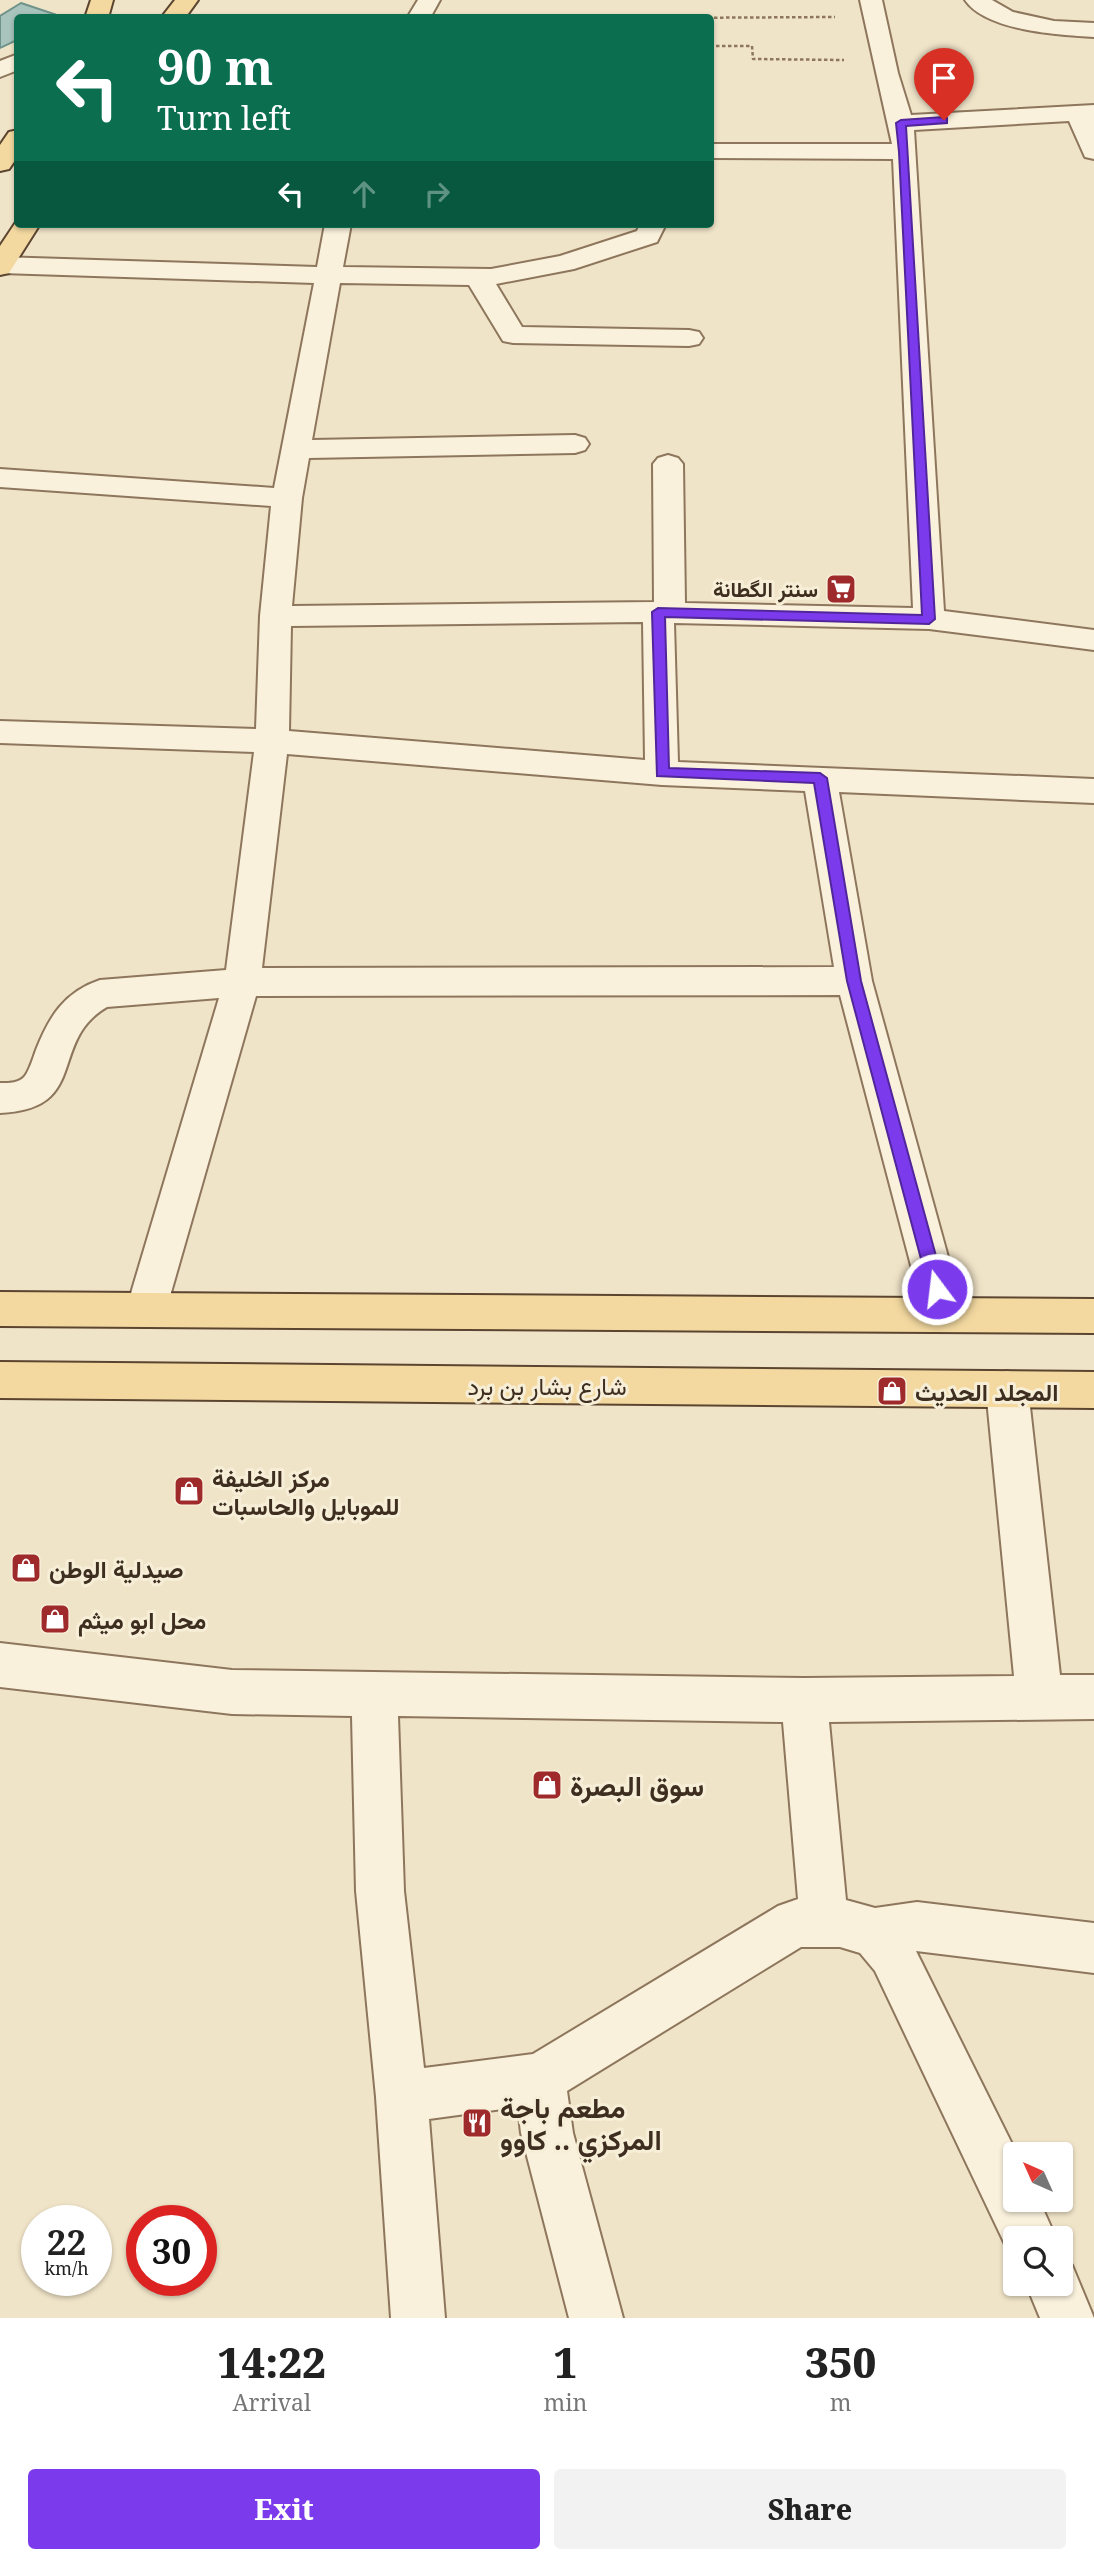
<!DOCTYPE html>
<html lang="en">
<head>
<meta charset="utf-8">
<style>
	:root { --surface:#fff; --page:#f2f2f2; --text:#222; --muted:#767676; --accent:#7c3aed }
	body { margin:0; font-family:"Noto Serif",Vazirmatn,serif; background:var(--page); color:var(--text); height:100vh; display:flex; flex-direction:column; font-size:26px; white-space:nowrap }
	* { box-sizing:border-box; margin:0 }
	p { font-size:23px; color:var(--muted) }
	.icon { flex:none; width:38px; height:38px; fill:none; stroke:currentColor; stroke-width:2; stroke-linecap:round; stroke-linejoin:round }
	.map { position:relative; height:2318px; overflow:hidden }
	.panel { display:flex; flex-direction:column; background:var(--surface); flex:1 }
	.panel>* { flex:none }
	.hud { position:absolute; left:14px; top:14px; width:700px; height:214px; border-radius:7px; box-shadow:0 2px 5px #0004; background:#0b6e4f; color:#fff; overflow:hidden }
	.needle { width:46px; rotate:315deg }
	.buttons { position:absolute; left:1003px; top:2142px; display:grid; gap:14px }
	.buttons a { display:grid; place-items:center; width:70px; height:70px; border-radius:7px; background:var(--surface); box-shadow:0 2px 5px #0004; font-size:35px }
	.speed { position:absolute; left:21px; top:2205px; display:flex; gap:14px; font-size:35px; font-weight:700; text-align:center }
	.speed>* { display:grid; place-content:center; width:91px; height:91px; border-radius:50%; background:var(--surface); box-shadow:0 2px 5px #0004; line-height:1 }
	.speed small { font-size:18px; font-weight:400 }
	.speed .limit { border:10px solid #d22; background:#fff; color:#111 }
	.pin { position:absolute; display:grid; place-items:center; width:60px; height:60px; color:#fff; margin:-72px -30px; border-radius:50% 50% 50% 0; rotate:-45deg; box-shadow:0 0 7px #0007 }
	.pin .icon { rotate:45deg }
	.me { position:absolute; width:77px; margin:-38px; rotate:345deg; stroke-linejoin:round; filter:drop-shadow(0 0 5px #0008) }
	.turn { display:flex; align-items:center; gap:24px; height:147px; padding:0 28px; font-size:32px }
	.turn .icon { width:91px; height:91px; stroke-width:2.5 }
	.turn b { display:block; font-size:49px; line-height:60px }
	.lanes { display:flex; align-items:center; height:66px; padding:0 28px; background:#0003; justify-content:center; gap:35px; direction:ltr }
	.lanes .off { opacity:.35 }
	.eta { display:flex; justify-content:space-evenly; align-items:center; height:119px; text-align:center }
	.eta b { font-size:42px; font-weight:800; line-height:49px }
	.primary-button { display:flex; gap:14px; margin-top:auto; padding:14px 28px }
	.primary-button a { flex:1; height:80px; border-radius:7px; background:var(--accent); color:#fff; font-size:28px; font-weight:800; line-height:80px; text-align:center }
	.primary-button a+a { background:var(--page); color:var(--text) }
	.map>svg:first-child { display:block }
	.water { fill:#a9c4bc; stroke:#6f938a; stroke-width:2 }
	.lines { fill:none; stroke-linecap:round; stroke-linejoin:round }
	.minor-casing { stroke:#8d765c; stroke-width:4 }
	.major-casing { stroke:#5b4430; stroke-width:4 }
	.path { stroke:#8d765c; stroke-width:2.5; stroke-dasharray:3.5 2.5; stroke-linecap:butt }
	.minor { fill:#faf1dc; fill-rule:evenodd }
	.major { fill:#f3d9a0; fill-rule:evenodd }
	.route { fill:#7c3aed; stroke:#51269a; stroke-width:2 }
	.labels { text-anchor:middle; dominant-baseline:central; stroke-width:6; stroke-linejoin:round; paint-order:stroke }
	.far-poi-label { font-size:21px; font-weight:bold; fill:#3d2e20; stroke:#f7eed8; text-anchor:end }
	.street-label { font-size:24px; fill:#3d2e20; stroke:#f7eed8 }
	.poi-label { font-size:24px; font-weight:bold; fill:#3d2e20; stroke:#f7eed8; text-anchor:start }
	.near-poi-label { font-size:28px; font-weight:bold; fill:#3d2e20; stroke:#f7eed8; text-anchor:start }
</style>
</head>
<body>
<div class="map">
<svg width="1094" height="2318" viewBox="0 0 1094 2318">
	<rect width="100%" height="100%" fill="#f0e4c8"/>
	<path class="water" d="M 21,3 L 54,14 L 49,17 L 18,18 L 17,40 L 0,48 L 0,16 Z"/>
	<g class="lines">
		<g class="minor-casing">
			<path id="minor" d="M 418,0 L 440,0 L 430,18 L 407,18 Z
				M 860,0 L 882,0 L 898,73 L 911,115 L 1094,105 L 1094,159 L 1085,157 L 1069,121 L 914,130 L 944,611 L 1094,630 L 1094,650 L 929,629 L 674,623 L 678,762 L 1094,779 L 1094,803 L 839,792 L 872,981 L 964,1315 L 958,1327 L 944,1332 L 930,1327 L 924,1315 L 840,995 L 256,996 L 166,1310 L 160,1322 L 146,1327 L 132,1322 L 126,1310 L 219,998 L 107,1007 C 47,1042 91,1109 0,1113 L 0,1083 C 9,1083 20,1083 25,1076 C 30,1069 33,1058 36,1050 C 49,1017 64,992 100,980 L 226,970 L 254,752 L 0,743 L 0,721 L 256,729 L 260,616 L 271,506 L 0,487 L 0,469 L 274,488 L 314,283 L 1,273 L 0,257 L 317,267 L 325,224 L 351,224 L 343,267 L 491,269 L 560,256 L 637,231 L 640,224 L 666,224 L 657,242 L 574,269 L 496,284 L 522,327 L 689,330 L 699,332 L 703,338 L 699,344 L 689,346 L 513,343 L 503,341 L 469,285 L 340,283 L 312,440 L 575,435 L 585,438 L 589,444 L 585,450 L 575,453 L 309,458 L 302,498 L 292,606 L 654,602 L 653,464 L 658,458 L 668,455 L 678,458 L 683,464 L 685,603 L 913,608 L 893,159 L 710,158 L 710,144 L 892,144 ZM 643,622 L 645,760 L 289,731 L 291,626 ZM 287,754 L 662,785 L 805,791 L 834,967 L 262,968 Z
				M 965,0 L 992,0 L 1013,12 L 1054,21 L 1094,23 L 1094,37 C 1059,35 986,31 965,0 Z
				M 18,54 L 18,70 L 0,77 L 0,61 Z
				M 1007,1371 L 1022,1376 L 1028,1389 L 1060,1675 L 1094,1675 L 1094,1719 L 829,1722 L 846,1900 L 875,1908 L 917,1902 L 1094,1923 L 1094,1973 L 916,1951 L 1017,2154 L 1015,2200 L 1039,2200 L 1056,2238 L 1015,2238 L 1015,2258 L 1011,2257 L 875,1971 L 860,1953 L 840,1947 L 801,1947 L 567,2091 L 573,2133 L 623,2318 L 569,2318 L 521,2133 L 518,2107 L 429,2119 L 445,2318 L 391,2318 L 376,2097 L 356,1891 L 352,1716 L 232,1714 L 0,1687 L 0,1643 L 232,1670 L 804,1678 L 1014,1676 L 986,1389 L 992,1376 ZM 398,1716 L 783,1722 L 798,1899 L 778,1906 L 533,2054 L 424,2068 L 404,1891 Z
				M 1060,2260 L 1072,2265 L 1094,2318 L 1040,2318 L 1026,2284 L 1060,2284 Z"/>
		</g>
		<g class="major-casing">
			<path id="major" d="M 91,0 L 113,0 L 108,18 L 85,18 Z
				M 175,0 L 198,0 L 185,18 L 161,18 Z
				M 18,130 L 18,156 L 9,169 L 0,171 L 0,145 L 9,132 Z
				M 18,219 L 18,224 L 40,224 L 9,273 L 0,275 L 0,246 Z
				M 0,1292 L 1094,1299 L 1094,1333 L 0,1326 Z
				M 0,1362 L 1094,1372 L 1094,1408 L 0,1398 Z"/>
		</g>
		<path class="path" d="M 660,18 L 835,17
			M 710,46 L 752,46 L 753,59 L 844,60"/>
		<use href="#minor" class="minor"/>
		<use href="#major" class="major"/>
	</g>
	<path class="route" d="M 944,117 L 947,118 L 947,123 L 906,126 L 935,619 L 929,624 L 665,617 L 669,768 L 820,773 L 827,778 L 861,981 L 945,1289 L 943,1294 L 931,1294 L 929,1289 L 847,981 L 814,783 L 657,776 L 652,612 L 658,608 L 922,615 L 899,152 L 896,123 L 901,120 Z"/>
	<defs>
		<g id="supermarket-square" transform="scale(1.575)"><rect x="-9" y="-9" width="18" height="18" rx="4" fill="#9e2a2b" stroke="#f7eed8"/><path d="M-6-5.5h2.5l.6 2H6L4.5 2H-2.5L-4.4-4H-6ZM-1.5 3.2a1.3 1.3 0 1 0 .1 0ZM3 3.2a1.3 1.3 0 1 0 .1 0Z" fill="#fff"/></g>
		<g id="shop-square" transform="scale(1.575)"><rect x="-9" y="-9" width="18" height="18" rx="4" fill="#9e2a2b" stroke="#f7eed8"/><path d="M-5-2.5h2.3a2.7 3.5 0 0 1 5.4 0H5L5.5 6h-11ZM-1.5-2.5h3a1.5 2.3 0 0 0-3 0Z" fill="#fff"/></g>
		<g id="restaurant-square" transform="scale(1.575)"><rect x="-9" y="-9" width="18" height="18" rx="4" fill="#9e2a2b" stroke="#f7eed8"/><path d="M-5-6h1v4h1v-4h1v4h1v-4h1v5L-1.5 .5V6h-2V.5L-5-1ZM5-6V6H3V1.5H1.5Q1.5-4 5-6Z" fill="#fff"/></g>
	</defs>
	<g fill-rule="evenodd">
		<use href="#supermarket-square" x="841" y="589"/>
		<use href="#shop-square" x="892" y="1391"/>
		<use href="#shop-square" x="189" y="1491"/>
		<use href="#shop-square" x="26" y="1568"/>
		<use href="#shop-square" x="55" y="1619"/>
		<use href="#shop-square" x="547" y="1785"/>
		<use href="#restaurant-square" x="477" y="2123"/>
	</g>
	<g class="labels">
		<g class="far-poi-label">
			<text x="818" y="589">سنتر الگطانة</text>
		</g>
		<g class="street-label">
			<text x="547" y="1385">شارع بشار بن برد</text>
		</g>
		<g class="poi-label">
			<text x="915" y="1391">المجلد الحديث</text>
			<text x="212" y="1477">مركز الخليفة<tspan x="212" dy="28">للموبايل والحاسبات</tspan></text>
			<text x="49" y="1568">صيدلية الوطن</text>
			<text x="78" y="1619">محل ابو ميثم</text>
		</g>
		<g class="near-poi-label">
			<text x="570" y="1785">سوق البصرة</text>
			<text x="500" y="2107">مطعم باجة<tspan x="500" dy="32">المركزي .. كاوو</tspan></text>
		</g>
	</g>
</svg>
<div class="buttons">
<a><svg class="needle" viewBox="-14 -14 28 28"><path d="M0-13l5 13h-10z" fill="#e53935"/><path d="M0 13l5-13h-10z" fill="#767676"/></svg></a>
<a><svg class="icon" aria-label="search" viewBox="0 0 24 24"><circle cx="10" cy="10" r="6"/><path d="M15 15l6 6"/></svg></a>
</div>
<div class="speed"><div>22<small>km/h</small></div><div class="limit">30</div></div>
<div class="pin" style="left:944px;top:120px;background:#d93025"><svg class="icon" aria-label="arrive" viewBox="0 0 24 24"><path d="M6 21V4h12l-3 4 3 4H6"/></svg></div>
<svg class="me" style="left:937px;top:1289px" viewBox="-20 -20 40 40"><circle r="17" fill="#7c3aed" stroke="#fff" stroke-width="3"/><path d="M0-11L8 9 0 5-8 9z" fill="#fff"/></svg>
<div class="hud">
<div class="turn"><svg class="icon" aria-label="left" viewBox="0 0 24 24"><path d="M17 20v-9H6M10 6l-5 5 5 5"/></svg><div><b>90 m</b>Turn left</div></div>
<div class="lanes"><svg class="icon" aria-label="left" viewBox="0 0 24 24"><path d="M17 20v-9H6M10 6l-5 5 5 5"/></svg><svg class="icon off" aria-label="ahead" viewBox="0 0 24 24"><path d="M12 20V5M6 11l6-6 6 6"/></svg><svg class="icon off" aria-label="right" viewBox="0 0 24 24"><path d="M7 20v-9h11M14 6l5 5-5 5"/></svg></div>
</div>
</div>
<section class="panel">
<div class="eta">
<div><b>14:22</b><p>Arrival</p></div>
<div><b>1</b><p>min</p></div>
<div><b>350</b><p>m</p></div>
</div>
<div class="primary-button"><a>Exit</a><a>Share</a></div>
</section>
</body>
</html>
